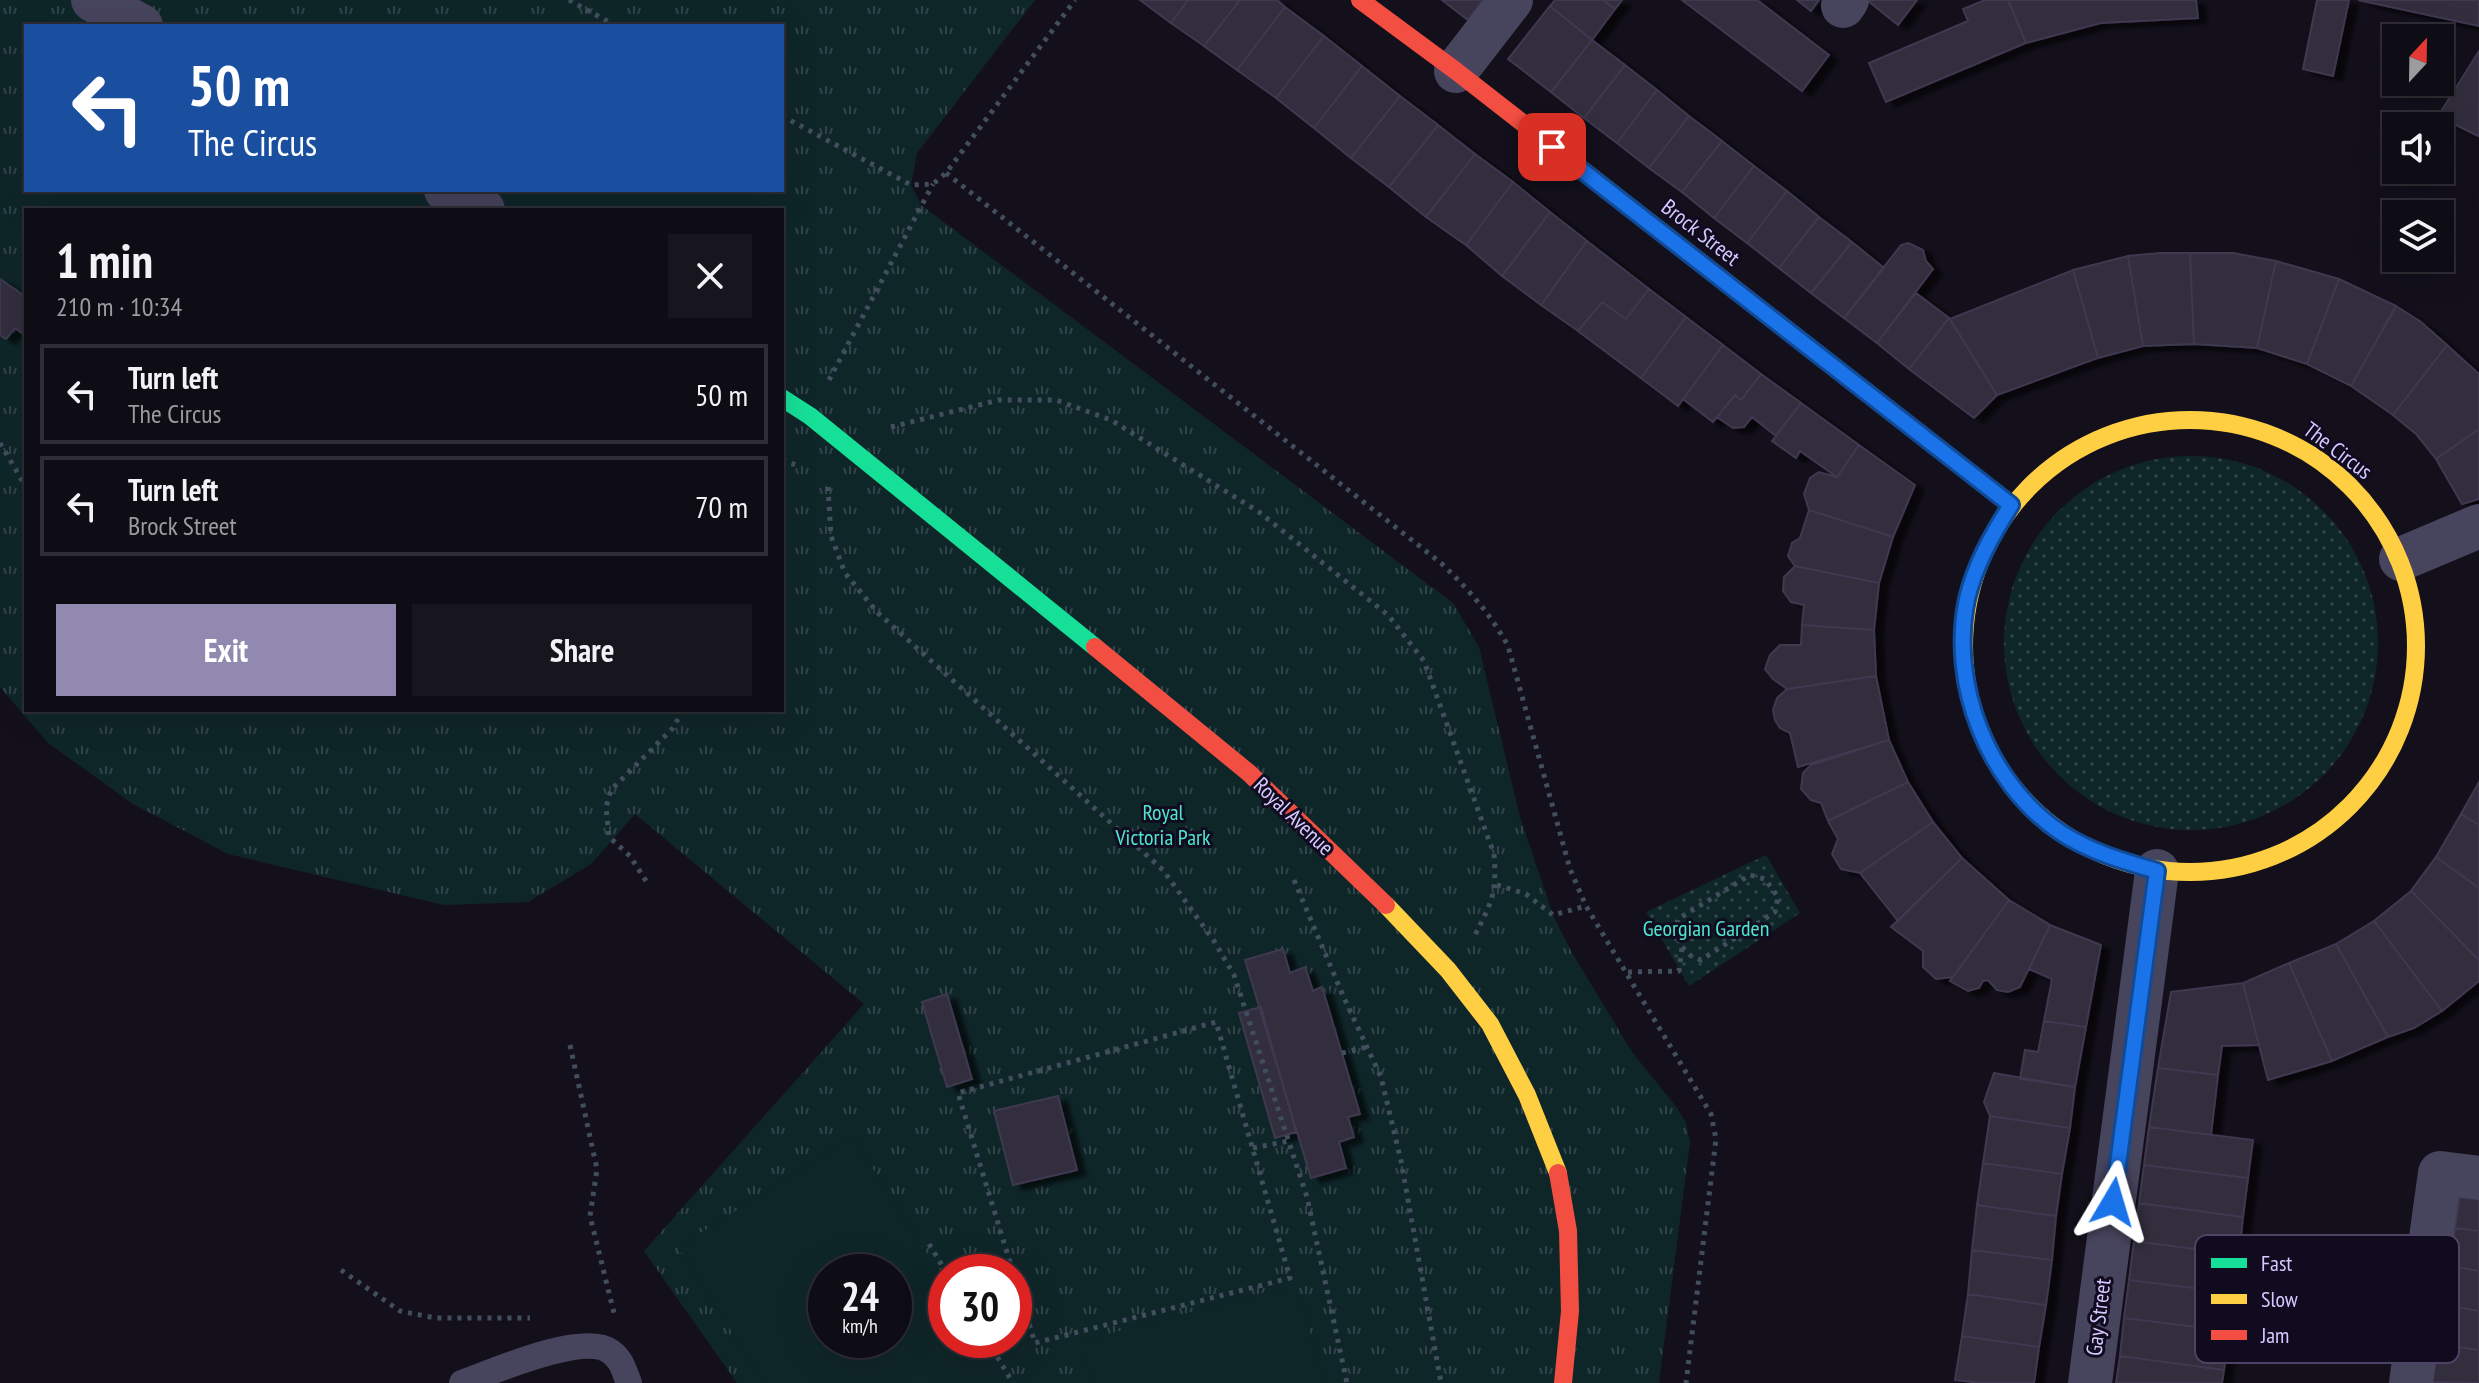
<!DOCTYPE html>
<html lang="en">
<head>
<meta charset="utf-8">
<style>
	:root { --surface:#0e0c14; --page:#17151d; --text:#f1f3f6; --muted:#9b9ba0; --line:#2e2c34; --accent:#9189af }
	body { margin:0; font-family:"PT Sans Narrow",sans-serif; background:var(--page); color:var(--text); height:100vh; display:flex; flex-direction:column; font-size:30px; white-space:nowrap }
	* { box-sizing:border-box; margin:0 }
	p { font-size:26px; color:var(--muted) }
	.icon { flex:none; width:44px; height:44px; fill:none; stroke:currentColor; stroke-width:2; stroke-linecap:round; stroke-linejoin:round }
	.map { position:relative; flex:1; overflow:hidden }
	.details { position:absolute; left:24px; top:208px; width:760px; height:504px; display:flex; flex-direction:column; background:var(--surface); border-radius:0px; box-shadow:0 8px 32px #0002,0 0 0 2px var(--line) }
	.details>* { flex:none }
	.guide { position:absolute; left:24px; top:24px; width:760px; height:168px; border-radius:0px; box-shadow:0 8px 32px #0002,0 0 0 2px var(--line); background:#1a4fa0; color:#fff; overflow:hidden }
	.needle { width:52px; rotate:22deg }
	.fabs { position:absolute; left:2382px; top:24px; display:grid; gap:16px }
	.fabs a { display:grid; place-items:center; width:72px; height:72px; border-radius:0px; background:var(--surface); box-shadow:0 8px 32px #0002,0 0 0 2px var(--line); font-size:40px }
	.speed { position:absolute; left:808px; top:1254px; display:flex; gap:16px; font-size:40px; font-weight:700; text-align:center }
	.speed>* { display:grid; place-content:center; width:104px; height:104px; border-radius:50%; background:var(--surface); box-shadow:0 8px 32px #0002,0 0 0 2px var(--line); line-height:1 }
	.speed small { font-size:20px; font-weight:400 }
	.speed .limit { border:12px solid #d22; background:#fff; color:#111 }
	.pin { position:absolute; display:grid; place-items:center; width:68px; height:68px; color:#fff; margin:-34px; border-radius:16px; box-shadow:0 4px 12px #0006 }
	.me { position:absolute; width:88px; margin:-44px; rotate:7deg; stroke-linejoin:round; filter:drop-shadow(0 0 6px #0008) }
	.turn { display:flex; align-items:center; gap:28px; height:168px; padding:0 32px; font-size:36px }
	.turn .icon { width:104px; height:104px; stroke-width:2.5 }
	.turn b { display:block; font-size:56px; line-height:68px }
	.round { display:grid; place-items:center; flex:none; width:84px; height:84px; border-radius:0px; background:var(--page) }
	.head { display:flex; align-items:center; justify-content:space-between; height:136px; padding:0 32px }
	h1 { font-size:48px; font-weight:700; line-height:60px }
	.primary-button { display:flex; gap:16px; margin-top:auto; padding:16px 32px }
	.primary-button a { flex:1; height:92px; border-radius:0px; background:var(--accent); color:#fff; font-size:32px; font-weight:700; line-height:92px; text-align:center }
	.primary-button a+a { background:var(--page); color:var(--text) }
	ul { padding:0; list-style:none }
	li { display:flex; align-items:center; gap:24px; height:100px; margin:0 16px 12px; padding:0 16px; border:4px solid var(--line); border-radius:0px }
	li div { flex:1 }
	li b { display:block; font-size:30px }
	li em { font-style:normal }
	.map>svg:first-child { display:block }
	.grass { fill:url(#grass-dots) }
	.park { fill:url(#park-tufts); fill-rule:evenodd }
	.pitch { fill:#0f2629; fill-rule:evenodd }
	.building { fill:#312d3e; stroke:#3f3950; stroke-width:2; filter:url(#shadow) }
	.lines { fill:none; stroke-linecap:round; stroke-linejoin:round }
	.path { stroke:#424e5e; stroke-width:5; stroke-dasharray:4 6; stroke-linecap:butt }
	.lane { stroke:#47445d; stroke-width:26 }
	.street { stroke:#47445d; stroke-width:44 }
	.fast { stroke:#16e098; stroke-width:18 }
	.slow { stroke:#ffcf43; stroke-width:18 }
	.jam { stroke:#f24e42; stroke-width:18 }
	.route-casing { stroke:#114b97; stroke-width:20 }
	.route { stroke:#1a73e8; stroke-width:14 }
	.labels { text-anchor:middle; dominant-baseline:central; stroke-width:6; stroke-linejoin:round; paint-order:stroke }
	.street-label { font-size:22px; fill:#d5caff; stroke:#110b20 }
	.park-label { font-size:22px; fill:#4ee7ce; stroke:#110b20 }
	.key { fill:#110b20; stroke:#4c4463; stroke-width:2 }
	.key-label { font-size:22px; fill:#d5caff }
</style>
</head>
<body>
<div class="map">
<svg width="2479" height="1383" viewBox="0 0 2479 1383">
	<defs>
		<pattern id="grass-dots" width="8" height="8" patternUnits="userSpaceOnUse" patternTransform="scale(2)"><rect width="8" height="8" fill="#0f2629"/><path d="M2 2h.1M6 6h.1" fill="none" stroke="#314449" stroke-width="1.8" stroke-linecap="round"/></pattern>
		<pattern id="park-tufts" width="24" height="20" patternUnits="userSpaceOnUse" patternTransform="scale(2)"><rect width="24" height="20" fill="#0f2629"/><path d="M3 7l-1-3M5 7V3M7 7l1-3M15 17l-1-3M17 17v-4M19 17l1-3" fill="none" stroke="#314449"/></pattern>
		<filter id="shadow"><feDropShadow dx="9" dy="5" stdDeviation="2" flood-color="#0009"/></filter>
	</defs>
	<rect width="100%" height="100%" fill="#13101b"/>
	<path class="grass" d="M2004 643a187 187 0 1 1 374 0a187 187 0 1 1-374 0Z
		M 1766,855 L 1800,913 L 1689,986 L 1646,912 Z"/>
	<path class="park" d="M 0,0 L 1035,0 L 917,153 L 911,185 L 921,205 L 1453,603 L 1479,647 L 1520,817 L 1553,915 L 1571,951 L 1632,1052 L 1677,1108 L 1686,1123 L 1690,1142 L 1659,1383 L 737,1383 L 644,1251 L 864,1004 L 635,814 L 591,864 L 528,902 L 444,905 L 228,854 L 133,804 L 48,743 L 0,687 ZM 26,26 L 782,26 L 782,190 L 26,190 ZM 26,210 L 782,210 L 782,710 L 26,710 ZM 826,1272 L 894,1272 L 894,1340 L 826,1340 ZM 946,1272 L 1014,1272 L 1014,1340 L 946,1340 Z"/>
	<path class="pitch" d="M 853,1137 L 946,1284 L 946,1340 L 981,1340 L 1008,1383 L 764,1383 L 678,1247 ZM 826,1272 L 894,1272 L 894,1340 L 826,1340 Z
		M 1297,1284 L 1324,1383 L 1092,1383 L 1081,1341 Z"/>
	<path class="building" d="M 1140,0 L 1188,0 L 1171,23 Z
		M 1188,0 L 1240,0 L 1204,46 L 1171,23 Z
		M 1240,0 L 1277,0 L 1285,7 L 1237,70 L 1204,46 Z
		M 1442,0 L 1483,0 L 1468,20 Z
		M 1555,0 L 1603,0 L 1615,9 L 1592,40 L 1550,6 Z
		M 1603,0 L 1622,0 L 1615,9 Z
		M 1682,0 L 1757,0 L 1829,55 L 1802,91 Z
		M 1797,0 L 1819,0 L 1811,11 Z
		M 1867,0 L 1917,0 L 1898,25 Z
		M 1985,0 L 2008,0 L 2026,43 L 1886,102 L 1869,63 L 1968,21 L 1963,9 Z
		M 2008,0 L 2196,0 L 2198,18 L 2101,23 L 2026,43 Z
		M 2317,0 L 2349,0 L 2333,76 L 2303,69 Z
		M 2358,0 L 2479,0 L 2479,26 Z
		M 1550,6 L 1592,40 L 1551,92 L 1508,59 Z
		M 1285,7 L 1324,36 L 1276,98 L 1237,70 Z
		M 1324,36 L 1362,66 L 1314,128 L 1276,98 Z
		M 1592,40 L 1625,65 L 1584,118 L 1551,92 Z
		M 2479,51 L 2479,133 L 2478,136 L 2438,116 Z
		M 1625,65 L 1657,90 L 1617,143 L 1584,118 Z
		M 1362,66 L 1400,96 L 1351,158 L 1314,128 Z
		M 1657,90 L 1689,116 L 1649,168 L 1617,143 Z
		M 1400,96 L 1438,125 L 1389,187 L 1351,158 Z
		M 1689,116 L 1722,141 L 1682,192 L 1649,168 Z
		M 1438,125 L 1475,154 L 1426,217 L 1389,187 Z
		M 1722,141 L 1754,166 L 1714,218 L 1682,192 Z
		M 1475,154 L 1513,182 L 1466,245 L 1426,217 Z
		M 1754,166 L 1787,191 L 1747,243 L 1714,218 Z
		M 1513,182 L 1550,212 L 1502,276 L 1466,245 Z
		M 1787,191 L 1819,217 L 1779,268 L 1747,243 Z
		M 1550,212 L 1587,241 L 1541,305 L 1502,276 Z
		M 1819,217 L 1852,242 L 1811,293 L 1779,268 Z
		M 1587,241 L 1649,289 L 1626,319 L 1602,302 L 1578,331 L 1541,305 Z
		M 1852,242 L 1884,268 L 1844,318 L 1811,293 Z
		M 1908,243 L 1923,250 L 1926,261 L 1933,269 L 1877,343 L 1844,318 L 1901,245 Z
		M 2160,253 L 2190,253 L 2194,344 L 2143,346 L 2128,256 Z
		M 2190,253 L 2233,253 L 2276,261 L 2257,348 L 2194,344 Z
		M 2128,256 L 2143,346 L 2098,358 L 2073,270 Z
		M 2276,261 L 2339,279 L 2307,364 L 2257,348 Z
		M 2073,270 L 2098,358 L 1997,395 L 1950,319 Z
		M 0,279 L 26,297 L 26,336 L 15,328 L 6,339 L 0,335 Z
		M 2339,279 L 2396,306 L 2351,386 L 2307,364 Z
		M 1649,289 L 1686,317 L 1641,378 L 1578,331 L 1602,302 L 1626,319 Z
		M 1916,293 L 1949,318 L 1909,369 L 1877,343 Z
		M 2396,306 L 2421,322 L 2447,345 L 2393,415 L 2351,386 Z
		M 1686,317 L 1723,345 L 1678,406 L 1641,378 Z
		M 1949,318 L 1997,395 L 1974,418 L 1909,369 Z
		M 1723,345 L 1761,374 L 1741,400 L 1735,395 L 1713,422 L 1683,399 Z
		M 2447,345 L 2479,374 L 2479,429 L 2436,459 L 2416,434 L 2393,415 Z
		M 1761,374 L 1801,403 L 1776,436 L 1752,417 L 1744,427 L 1733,428 L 1717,417 L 1735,395 L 1741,400 Z
		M 1801,403 L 1859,445 L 1837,477 L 1800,451 L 1796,458 L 1772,441 Z
		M 2479,429 L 2479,499 L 2462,504 L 2436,459 Z
		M 1859,445 L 1915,485 L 1893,537 L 1809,510 L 1804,494 L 1810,478 L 1819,472 L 1837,477 Z
		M 1809,510 L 1893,537 L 1879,583 L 1795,566 L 1788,556 L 1792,543 L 1800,538 Z
		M 1795,566 L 1879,583 L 1874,630 L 1802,625 L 1804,605 L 1791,602 L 1783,591 L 1784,577 Z
		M 1802,625 L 1874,630 L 1876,676 L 1787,689 L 1773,679 L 1765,669 L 1770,655 L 1780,645 L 1801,645 Z
		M 1876,676 L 1889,740 L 1798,767 L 1790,733 L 1780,728 L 1775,720 L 1773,710 L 1777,698 L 1787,689 Z
		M 1889,740 L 1908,782 L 1828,821 L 1821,803 L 1811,800 L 1801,789 L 1803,773 L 1811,765 Z
		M 1908,782 L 1933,822 L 1860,873 L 1841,869 L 1832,854 L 1838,839 L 1828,821 Z
		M 2479,782 L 2479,825 L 2461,814 Z
		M 2461,814 L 2479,825 L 2479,888 L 2436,857 Z
		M 1933,822 L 1962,858 L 1898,921 L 1860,873 Z
		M 2436,857 L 2479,888 L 2479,960 L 2411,891 Z
		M 1962,858 L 2009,900 L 1953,977 L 1936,979 L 1923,967 L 1923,951 L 1891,927 Z
		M 2411,891 L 2479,960 L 2479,981 L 2442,1011 L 2374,921 Z
		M 2009,900 L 2050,925 L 2020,987 L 2008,992 L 1997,990 L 1988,980 L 1983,981 L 1979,988 L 1968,991 L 1950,981 Z
		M 2374,921 L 2442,1011 L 2414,1028 L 2388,1037 L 2336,944 Z
		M 2050,925 L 2101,945 L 2086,1027 L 2044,1021 L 2052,979 L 2029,969 Z
		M 2336,944 L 2388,1037 L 2332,1061 L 2289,963 Z
		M 1283,949 L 1290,973 L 1305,967 L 1313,991 L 1322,987 L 1360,1114 L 1348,1117 L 1354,1137 L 1339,1142 L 1346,1168 L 1311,1178 L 1245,960 Z
		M 2289,963 L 2332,1061 L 2268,1080 L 2243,983 Z
		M 2243,983 L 2259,1045 L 2222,1046 L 2218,1075 L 2158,1068 L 2171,992 Z
		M 947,994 L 972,1079 L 947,1087 L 922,1002 Z
		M 1261,1007 L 1296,1132 L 1275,1138 L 1239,1013 Z
		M 2044,1021 L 2086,1027 L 2075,1087 L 2020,1079 L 2025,1050 L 2038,1052 Z
		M 2158,1068 L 2218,1075 L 2211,1135 L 2149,1127 Z
		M 1994,1073 L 2075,1087 L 2070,1128 L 1990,1116 L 1984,1102 Z
		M 1058,1096 L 1077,1170 L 1013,1185 L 994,1111 Z
		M 1990,1116 L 2070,1128 L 2062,1174 L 1983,1163 Z
		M 2149,1127 L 2253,1140 L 2248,1178 L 2144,1165 Z
		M 1983,1163 L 2062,1174 L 2056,1216 L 1977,1205 Z
		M 2144,1165 L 2248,1178 L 2243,1217 L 2139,1203 Z
		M 2461,1189 L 2479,1191 L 2479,1231 L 2455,1228 Z
		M 2139,1203 L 2243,1217 L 2239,1255 L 2134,1241 Z
		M 1977,1205 L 2056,1216 L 2052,1260 L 1972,1250 Z
		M 2455,1228 L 2479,1231 L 2479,1271 L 2449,1266 Z
		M 2134,1241 L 2239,1255 L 2234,1293 L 2129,1280 Z
		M 1972,1250 L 2052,1260 L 2046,1305 L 1968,1294 Z
		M 2449,1266 L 2479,1271 L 2479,1311 L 2443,1305 Z
		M 2129,1280 L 2234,1293 L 2229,1331 L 2124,1318 Z
		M 1968,1294 L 2046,1305 L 2039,1347 L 1962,1336 Z
		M 2443,1305 L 2479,1311 L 2479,1350 L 2437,1344 Z
		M 2124,1318 L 2229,1331 L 2224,1370 L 2120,1356 Z
		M 1962,1336 L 2039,1347 L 2034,1383 L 1981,1383 L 1955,1380 Z
		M 2437,1344 L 2479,1350 L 2479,1383 L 2432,1382 Z
		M 2120,1356 L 2224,1370 L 2222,1383 L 2116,1383 Z"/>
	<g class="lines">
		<path class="path" d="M 569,0 L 616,26
			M 782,116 L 911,185 L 933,184 L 946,173 L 1075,0
			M 946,173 L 1441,563 C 1468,589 1490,613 1508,646 L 1570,869 L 1586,906 L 1711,1114 L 1716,1139 L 1686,1383
			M 829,380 L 933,184
			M 891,427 L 999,400 L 1056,400 L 1111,420 L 1259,512 L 1388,615 L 1424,661 L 1494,854 C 1497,895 1492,901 1474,937
			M 0,443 L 26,487
			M 782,460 L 796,465
			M 828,487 L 831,536 L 845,573 L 877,612 L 1163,870 L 1214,941 L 1234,975 L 1307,1197 L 1347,1383
			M 1294,880 L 1344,998 L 1381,1077 L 1401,1161 L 1441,1383
			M 646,881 L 630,856 L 609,837 L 606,807 L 611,790 L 673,728 L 683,710
			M 1497,885 L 1526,894 L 1553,915 L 1586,906
			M 1628,972 L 1679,971 L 1682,947 L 1675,931 L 1678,919 L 1750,875 L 1765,879 L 1778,897 L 1775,912 L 1701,960 L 1691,956 L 1682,947
			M 570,1045 L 597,1169 L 590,1216 L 615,1317
			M 1342,1053 L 1367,1047
			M 1253,1148 L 1289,1141
			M 929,1244 L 946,1272
			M 341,1270 L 400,1311 L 435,1318 L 530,1318
			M 1013,1272 L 958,1093 L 1216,1022 L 1290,1278 L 1035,1343 L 1014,1275
			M 987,1340 L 1013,1383"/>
		<path class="lane" d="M 462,1383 C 492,1372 584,1331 611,1352 C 622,1360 624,1371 629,1383"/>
		<path class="street" d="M 93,0 L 141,26
			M 1843,6 L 1847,0
			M 1456,71 L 1511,0
			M 446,190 L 483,210
			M 2401,559 L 2479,526
			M 2090,1383 L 2157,871
			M 2411,1383 L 2440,1173 L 2479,1178"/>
		<path class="fast" d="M 1794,335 L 2011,505
			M 782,398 L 810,416 L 1095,647"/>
		<path class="slow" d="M1964 646a226 226 0 1 1 452 0a226 226 0 1 1-452 0Z
			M 1386,905 L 1448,970 L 1490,1024 L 1527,1095 L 1558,1173"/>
		<path class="jam" d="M 1360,0 L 1456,71 L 1794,335
			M 1095,647 L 1249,773 L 1386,905
			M 1558,1173 L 1568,1231 L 1570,1311 L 1563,1383"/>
	</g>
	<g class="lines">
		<g class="route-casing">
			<path id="route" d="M 1552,147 L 2011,505 C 1992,535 1975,565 1967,599 C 1949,684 1988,783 2060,832 C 2090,852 2123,861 2157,871 L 2113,1202"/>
		</g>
		<use href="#route" class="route"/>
	</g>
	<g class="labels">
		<g class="street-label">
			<text transform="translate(1701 232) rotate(38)">Brock Street</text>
			<text transform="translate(2338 450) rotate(37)">The Circus</text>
			<text transform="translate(1294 816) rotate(44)">Royal Avenue</text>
			<text transform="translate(2098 1317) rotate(-83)">Gay Street</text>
		</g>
		<g class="park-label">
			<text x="1163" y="812">Royal<tspan x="1163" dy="25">Victoria Park</tspan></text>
			<text x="1706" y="928">Georgian Garden</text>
		</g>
	</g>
	<rect x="2195" y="1235" width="264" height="128" rx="12" class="key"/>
	<rect x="2211" y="1258" width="36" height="10" fill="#16e098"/>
	<rect x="2211" y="1294" width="36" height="10" fill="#ffcf43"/>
	<rect x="2211" y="1330" width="36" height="10" fill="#f24e42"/>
	<g class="key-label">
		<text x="2261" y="1271">Fast</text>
		<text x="2261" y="1307">Slow</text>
		<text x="2261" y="1343">Jam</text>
	</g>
</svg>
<div class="fabs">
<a><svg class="needle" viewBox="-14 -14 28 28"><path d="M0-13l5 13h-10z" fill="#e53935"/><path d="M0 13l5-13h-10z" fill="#9b9ba0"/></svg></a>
<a><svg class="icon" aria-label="sound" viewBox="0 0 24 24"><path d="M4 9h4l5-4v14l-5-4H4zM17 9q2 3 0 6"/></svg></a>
<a><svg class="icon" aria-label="layers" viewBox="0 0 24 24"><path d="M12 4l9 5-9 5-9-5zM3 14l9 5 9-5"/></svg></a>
</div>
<div class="speed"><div>24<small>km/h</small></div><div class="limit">30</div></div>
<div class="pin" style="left:1552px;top:147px;background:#d93025"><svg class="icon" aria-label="arrive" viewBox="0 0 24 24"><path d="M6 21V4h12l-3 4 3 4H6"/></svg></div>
<svg class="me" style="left:2113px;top:1202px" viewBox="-20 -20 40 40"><path d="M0-17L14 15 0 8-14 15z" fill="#1a73e8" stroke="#fff" stroke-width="4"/></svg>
<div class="guide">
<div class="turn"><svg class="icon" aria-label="left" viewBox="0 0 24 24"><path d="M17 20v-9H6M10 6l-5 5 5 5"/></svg><div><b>50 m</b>The Circus</div></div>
</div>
<section class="details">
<div class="head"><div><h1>1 min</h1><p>210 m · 10:34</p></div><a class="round"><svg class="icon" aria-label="close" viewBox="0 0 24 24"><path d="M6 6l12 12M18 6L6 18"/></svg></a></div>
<ul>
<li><svg class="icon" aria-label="left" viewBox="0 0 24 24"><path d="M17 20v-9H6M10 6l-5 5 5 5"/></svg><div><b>Turn left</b><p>The Circus</p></div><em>50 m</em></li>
<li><svg class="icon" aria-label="left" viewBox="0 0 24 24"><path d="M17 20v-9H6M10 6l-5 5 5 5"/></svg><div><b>Turn left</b><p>Brock Street</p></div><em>70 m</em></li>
</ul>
<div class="primary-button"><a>Exit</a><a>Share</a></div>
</section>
</div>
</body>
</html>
